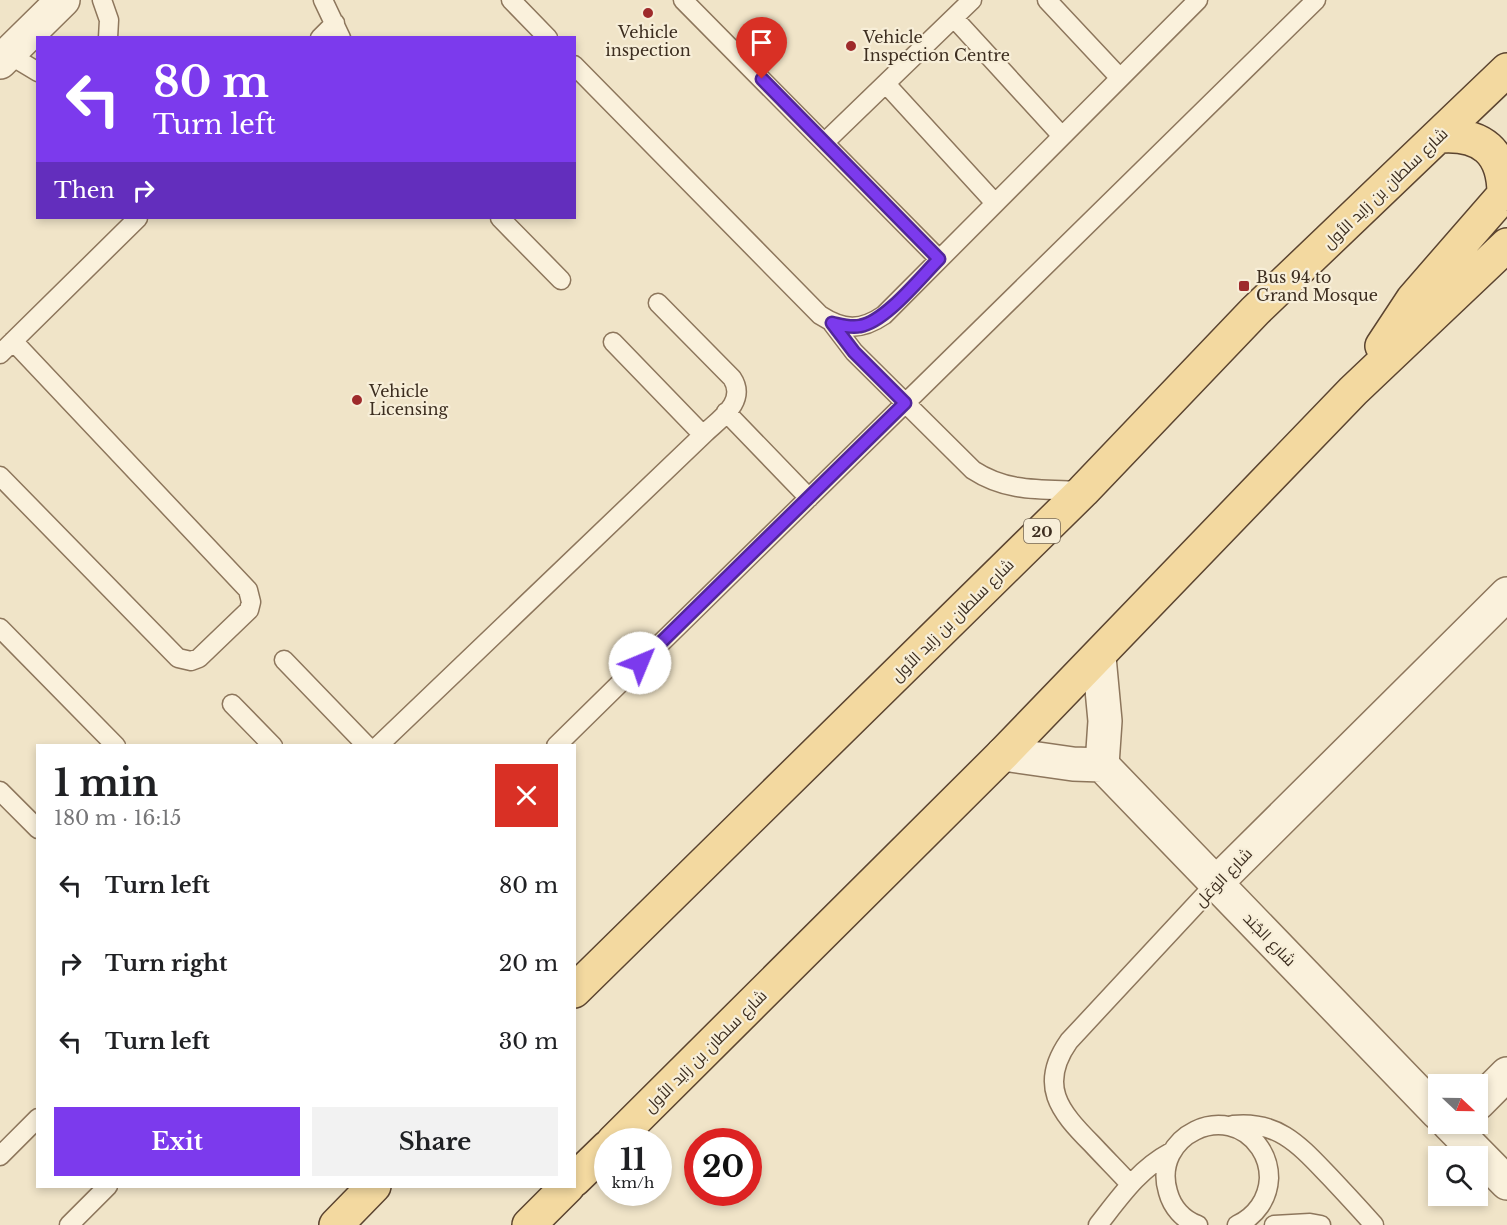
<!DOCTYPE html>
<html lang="en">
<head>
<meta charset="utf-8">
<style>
	:root { --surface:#fff; --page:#f2f2f2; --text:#202124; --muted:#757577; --accent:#7c3aed }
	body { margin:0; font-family:"Libre Baskerville",Cairo,serif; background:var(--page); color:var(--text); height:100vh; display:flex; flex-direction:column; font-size:22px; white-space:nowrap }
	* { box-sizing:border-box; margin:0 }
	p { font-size:20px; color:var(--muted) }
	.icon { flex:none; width:33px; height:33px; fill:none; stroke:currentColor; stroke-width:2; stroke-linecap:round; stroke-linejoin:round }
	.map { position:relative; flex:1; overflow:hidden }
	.side { position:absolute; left:36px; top:744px; width:540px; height:444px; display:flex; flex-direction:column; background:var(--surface); border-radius:0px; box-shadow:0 3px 9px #0003 }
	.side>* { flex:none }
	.top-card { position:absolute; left:36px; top:36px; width:540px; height:183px; border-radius:0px; box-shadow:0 3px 9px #0003; background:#7c3aed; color:#fff; overflow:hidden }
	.needle { width:39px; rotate:112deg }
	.tools { position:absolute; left:1428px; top:1074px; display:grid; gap:12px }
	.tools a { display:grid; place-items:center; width:60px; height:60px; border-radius:0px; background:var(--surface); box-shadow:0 3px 9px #0003; font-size:30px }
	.speed { position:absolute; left:594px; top:1128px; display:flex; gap:12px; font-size:30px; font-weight:700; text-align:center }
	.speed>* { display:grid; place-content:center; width:78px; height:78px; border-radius:50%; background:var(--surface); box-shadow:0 3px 9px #0003; line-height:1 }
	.speed small { font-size:15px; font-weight:400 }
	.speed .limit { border:9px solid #d22; background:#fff; color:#111 }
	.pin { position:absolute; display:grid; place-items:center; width:51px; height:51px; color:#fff; margin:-62px -26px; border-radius:50% 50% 50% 0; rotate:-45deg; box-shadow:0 0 6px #0007 }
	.pin .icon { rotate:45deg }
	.me { position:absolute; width:66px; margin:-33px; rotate:45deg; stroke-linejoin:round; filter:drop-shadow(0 0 4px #0008) }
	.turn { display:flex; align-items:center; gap:21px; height:126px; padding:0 18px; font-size:27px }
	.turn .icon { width:78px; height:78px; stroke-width:2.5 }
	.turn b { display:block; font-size:42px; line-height:51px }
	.then { display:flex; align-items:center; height:57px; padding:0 18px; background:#0003; gap:12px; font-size:22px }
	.round { display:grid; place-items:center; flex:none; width:63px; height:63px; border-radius:0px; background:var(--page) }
	.headline { display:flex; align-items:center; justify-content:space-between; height:102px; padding:0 18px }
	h1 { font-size:36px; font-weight:700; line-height:45px }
	.cta { display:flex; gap:12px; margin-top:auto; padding:12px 18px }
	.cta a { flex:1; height:69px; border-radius:0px; background:var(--accent); color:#fff; font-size:24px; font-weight:700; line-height:69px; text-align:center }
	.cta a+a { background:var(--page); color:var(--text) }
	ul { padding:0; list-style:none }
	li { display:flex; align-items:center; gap:18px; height:78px; padding:0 18px }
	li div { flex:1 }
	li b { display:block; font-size:22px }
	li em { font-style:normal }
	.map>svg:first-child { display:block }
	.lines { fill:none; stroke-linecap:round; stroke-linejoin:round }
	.lane-casing { stroke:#8d765c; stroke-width:21 }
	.street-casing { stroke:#8d765c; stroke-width:36 }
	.primary-casing { stroke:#5b4430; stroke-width:36 }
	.lane { stroke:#faf1dc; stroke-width:18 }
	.street { stroke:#faf1dc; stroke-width:33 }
	.primary { stroke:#f3d9a0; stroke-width:33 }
	.route-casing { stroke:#51269a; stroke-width:15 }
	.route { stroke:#7c3aed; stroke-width:10 }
	.poi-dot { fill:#9e2a2b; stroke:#f7eed8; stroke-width:2 }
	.labels { text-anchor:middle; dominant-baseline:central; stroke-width:4.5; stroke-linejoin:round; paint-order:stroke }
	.shield { fill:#f7eed8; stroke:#756857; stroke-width:1.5 }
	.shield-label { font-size:15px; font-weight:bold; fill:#3d2e20 }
	.poi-label { font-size:16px; fill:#3d2e20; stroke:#f7eed8; text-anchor:start }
	.street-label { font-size:16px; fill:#3d2e20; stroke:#f7eed8 }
</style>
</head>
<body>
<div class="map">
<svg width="1507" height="1225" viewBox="0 0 1507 1225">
	<rect width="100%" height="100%" fill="#f0e4c8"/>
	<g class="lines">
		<g class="lane-casing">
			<path id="lane" d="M 102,0 L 109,20 L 108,38
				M 323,0 L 341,38
				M 511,0 L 548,38
				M 683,0 L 939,259
				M 1047,0 L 1120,78
				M 954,18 L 1062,136
				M 320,38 L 335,23
				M 8,54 L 38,72
				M 574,65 L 820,315 C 843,330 861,331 884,315 L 1198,0
				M 886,84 L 995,203
				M 825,142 L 972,0
				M 500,218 L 561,280
				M 832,323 L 854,352 L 973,470 C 1008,493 1043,489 1083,491
				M 613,342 L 703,435
				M 0,354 L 138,218
				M 726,412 L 809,498
				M 0,476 L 178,658 L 191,661 L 199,658 L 249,610 L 251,602 L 248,590 L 13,341
				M 0,628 L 116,746
				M 284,660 L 367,746
				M 232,704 L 273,746
				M 378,746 L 703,435 C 718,420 748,402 732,378 L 658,303
				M 556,746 L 1316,0
				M 0,791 L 38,829
				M 1233,1125 C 1279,1120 1301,1147 1330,1177 C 1345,1193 1360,1209 1374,1225
				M 0,1156 L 38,1118
				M 1130,1184 C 1118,1171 1105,1158 1092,1144 C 1059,1111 1038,1085 1069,1041 L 1216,883
				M 69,1225 L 108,1186
				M 1098,1225 C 1120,1197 1139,1169 1171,1152
				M 1198,1225 C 1183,1220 1172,1207 1168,1192 C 1151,1136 1227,1099 1260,1148 C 1266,1157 1269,1167 1269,1178 C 1268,1199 1256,1216 1237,1225
				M 1274,1225 L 1310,1223 L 1321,1225"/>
		</g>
		<g class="street-casing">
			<path id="street" d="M 0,62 L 63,0
				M 1099,657 L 1105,721 L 1102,765
				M 1003,754 L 1073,764 L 1102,765 L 1438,1113
				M 1216,883 L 1507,594
				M 1478,1103 L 1507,1074
				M 1449,1124 L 1507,1183"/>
		</g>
		<g class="primary-casing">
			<path id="primary" d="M 1440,136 C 1482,133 1504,152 1504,194
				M 1382,346 L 1413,299 L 1507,191
				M 574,991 L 1083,491 L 1255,311 L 1507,70
				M 613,1142 L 1003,754 L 1353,391 L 1507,245
				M 574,1180 L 608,1147
				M 336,1225 L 374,1186
				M 529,1225 L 568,1186"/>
		</g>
		<use href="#lane" class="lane"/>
		<use href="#street" class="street"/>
		<use href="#primary" class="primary"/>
	</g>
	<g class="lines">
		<g class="route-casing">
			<path id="route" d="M 640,663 L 905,403 L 854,352 L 832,323 C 841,325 850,328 860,326 C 885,322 920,278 939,259 L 762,79"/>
		</g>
		<use href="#route" class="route"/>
	</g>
	<g class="poi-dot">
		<circle cx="648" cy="13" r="6"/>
		<circle cx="851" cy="46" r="6"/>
		<rect x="1238" y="280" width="12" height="12" rx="3"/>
		<circle cx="357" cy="400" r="6"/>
	</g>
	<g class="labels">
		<rect class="shield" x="1024" y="519" width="36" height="24" rx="4.5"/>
		<g class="shield-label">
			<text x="1042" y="531">20</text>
		</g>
		<g class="poi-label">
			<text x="648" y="32" text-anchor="middle">Vehicle<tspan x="648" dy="18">inspection</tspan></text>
			<text x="863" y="37">Vehicle<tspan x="863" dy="18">Inspection Centre</tspan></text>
			<text x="1256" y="277">Bus 94 to<tspan x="1256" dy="18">Grand Mosque</tspan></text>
			<text x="369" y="391">Vehicle<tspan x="369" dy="18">Licensing</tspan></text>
		</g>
		<g class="street-label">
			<text transform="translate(1385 188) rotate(-44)">شارع سلطان بن زايد الأول</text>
			<text transform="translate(952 620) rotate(-45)">شارع سلطان بن زايد الأول</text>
			<text transform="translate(1223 877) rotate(-46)">شارع الوَعَل</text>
			<text transform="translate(1270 939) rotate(46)">شارع الجُند</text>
			<text transform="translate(705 1051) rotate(-45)">شارع سلطان بن زايد الأول</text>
		</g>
	</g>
</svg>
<div class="tools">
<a><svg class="needle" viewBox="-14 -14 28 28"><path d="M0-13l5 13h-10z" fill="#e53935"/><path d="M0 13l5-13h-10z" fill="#757577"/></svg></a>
<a><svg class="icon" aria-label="search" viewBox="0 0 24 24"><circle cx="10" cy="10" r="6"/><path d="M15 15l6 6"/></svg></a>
</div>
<div class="speed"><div>11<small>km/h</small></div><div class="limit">20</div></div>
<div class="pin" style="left:762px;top:79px;background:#d93025"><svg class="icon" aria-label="arrive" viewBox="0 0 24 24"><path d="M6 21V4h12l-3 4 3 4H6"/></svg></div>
<svg class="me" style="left:640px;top:663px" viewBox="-20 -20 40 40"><circle r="19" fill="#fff"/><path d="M0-13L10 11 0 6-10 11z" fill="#7c3aed"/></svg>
<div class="top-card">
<div class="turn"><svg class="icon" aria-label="left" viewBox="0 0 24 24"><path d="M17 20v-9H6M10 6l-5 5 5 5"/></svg><div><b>80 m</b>Turn left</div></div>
<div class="then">Then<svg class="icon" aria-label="right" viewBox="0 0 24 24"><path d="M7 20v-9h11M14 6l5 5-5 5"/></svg></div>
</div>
<section class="side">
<div class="headline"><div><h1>1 min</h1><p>180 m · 16:15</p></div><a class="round" style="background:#d93025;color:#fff"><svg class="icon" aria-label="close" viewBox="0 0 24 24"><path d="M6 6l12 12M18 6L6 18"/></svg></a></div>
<ul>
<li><svg class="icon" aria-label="left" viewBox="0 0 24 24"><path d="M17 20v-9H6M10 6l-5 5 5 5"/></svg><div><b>Turn left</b></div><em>80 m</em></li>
<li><svg class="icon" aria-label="right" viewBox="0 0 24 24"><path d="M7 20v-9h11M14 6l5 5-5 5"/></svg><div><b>Turn right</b></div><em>20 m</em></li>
<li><svg class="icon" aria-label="left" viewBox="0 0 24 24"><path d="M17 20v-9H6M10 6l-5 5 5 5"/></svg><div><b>Turn left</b></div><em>30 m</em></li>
</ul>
<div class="cta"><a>Exit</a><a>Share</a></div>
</section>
</div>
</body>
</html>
